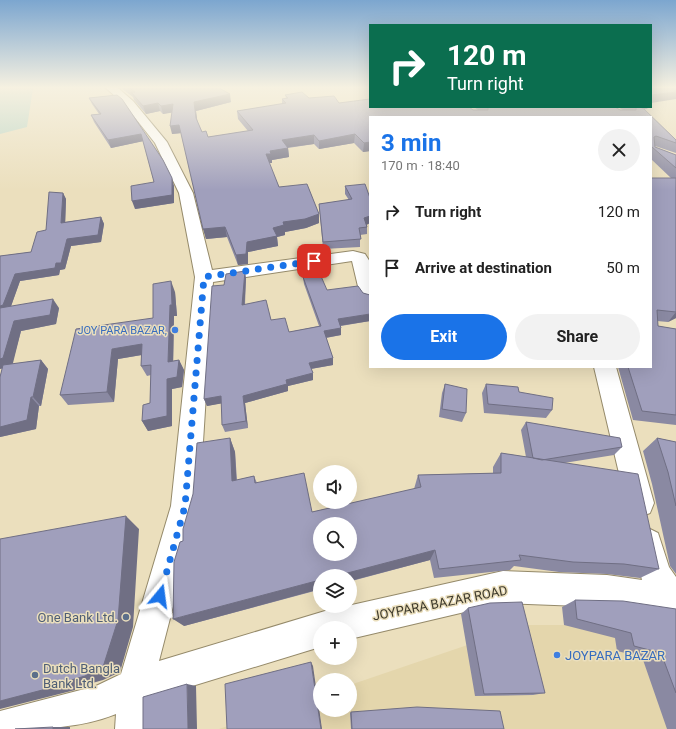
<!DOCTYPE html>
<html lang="en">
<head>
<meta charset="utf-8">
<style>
	:root { --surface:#fff; --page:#f2f2f2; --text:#222; --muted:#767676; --accent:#1a73e8 }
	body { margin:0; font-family:Roboto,sans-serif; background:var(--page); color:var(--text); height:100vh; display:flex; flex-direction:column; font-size:15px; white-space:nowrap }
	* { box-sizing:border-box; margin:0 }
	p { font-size:13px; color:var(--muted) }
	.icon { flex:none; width:22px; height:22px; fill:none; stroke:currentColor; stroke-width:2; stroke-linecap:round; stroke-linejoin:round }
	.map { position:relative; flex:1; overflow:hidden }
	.panel { position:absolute; left:369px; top:116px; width:283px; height:252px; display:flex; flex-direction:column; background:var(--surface); border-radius:0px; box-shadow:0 4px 16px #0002 }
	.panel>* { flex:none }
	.guide { position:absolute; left:369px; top:24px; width:283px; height:84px; border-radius:0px; box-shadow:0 4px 16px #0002; background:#0b6e4f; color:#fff; overflow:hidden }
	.fabs { position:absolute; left:313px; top:465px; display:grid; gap:8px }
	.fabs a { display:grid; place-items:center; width:44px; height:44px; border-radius:50%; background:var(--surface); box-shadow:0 4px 16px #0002; font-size:20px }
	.pin { position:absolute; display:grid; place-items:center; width:34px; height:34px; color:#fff; margin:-17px; border-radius:8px; box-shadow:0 2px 6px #0006 }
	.me { position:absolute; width:44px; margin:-22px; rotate:16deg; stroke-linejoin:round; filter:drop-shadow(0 0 3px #0008) }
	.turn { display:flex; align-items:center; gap:14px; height:84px; padding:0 12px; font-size:18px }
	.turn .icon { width:52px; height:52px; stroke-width:2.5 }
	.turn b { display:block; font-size:28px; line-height:34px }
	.round { display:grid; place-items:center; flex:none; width:42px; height:42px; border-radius:21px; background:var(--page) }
	.headline { display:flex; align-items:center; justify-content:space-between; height:68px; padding:0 12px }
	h1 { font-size:24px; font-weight:700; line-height:30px; color:var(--accent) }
	.action { display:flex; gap:8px; margin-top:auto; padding:8px 12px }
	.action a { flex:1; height:46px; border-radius:24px; background:var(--accent); color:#fff; font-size:16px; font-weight:700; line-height:46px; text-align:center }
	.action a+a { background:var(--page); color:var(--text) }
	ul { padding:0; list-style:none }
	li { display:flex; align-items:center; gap:12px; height:56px; padding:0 12px }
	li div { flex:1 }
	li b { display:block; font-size:15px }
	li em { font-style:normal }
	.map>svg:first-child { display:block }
	.built { fill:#e4d6ac }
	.green { fill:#b9d5c6 }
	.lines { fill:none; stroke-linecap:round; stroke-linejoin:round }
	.street-casing { stroke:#958a6a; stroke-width:2 }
	.street { fill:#fff; fill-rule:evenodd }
	.wall { fill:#8a89a2 }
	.shaded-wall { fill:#706f84 }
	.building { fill:#a09fbc; stroke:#706f84; fill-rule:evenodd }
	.route { stroke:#1a73e8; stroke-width:7; stroke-dasharray:0 12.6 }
	.shop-dot { fill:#3f7fe0; stroke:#ebdfbd; stroke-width:1.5 }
	.service-dot { fill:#5c6f8a; stroke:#ebdfbd; stroke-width:1.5 }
	.labels { text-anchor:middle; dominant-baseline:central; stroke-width:3; stroke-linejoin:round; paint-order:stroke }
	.shop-label { font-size:11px; fill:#366cbe; stroke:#ebdfbd; text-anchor:end }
	.near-street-label { font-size:13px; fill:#3f3b2d; stroke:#ebdfbd }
	.near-service-label { font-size:13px; fill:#4e5e75; stroke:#ebdfbd; text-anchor:end }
	.near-shop-label { font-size:13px; fill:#366cbe; stroke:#ebdfbd; text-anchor:start }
</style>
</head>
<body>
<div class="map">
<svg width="676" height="729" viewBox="0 0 676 729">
	<rect width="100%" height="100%" fill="#ebdfbd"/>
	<path class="built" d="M 526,625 L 676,625 L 676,729 L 219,729 L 320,695 L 320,710 L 350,710 L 350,685 Z"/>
	<path class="green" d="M 0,88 L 33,88 L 27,127 L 0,134 Z"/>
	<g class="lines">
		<g class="street-casing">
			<path id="street" d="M 106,88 L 118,88 L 133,101 L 167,142 L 193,193 L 212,270 L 353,251 L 365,254 L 370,262 L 370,301 L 363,299 L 360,295 L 352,261 L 213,282 L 199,506 L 159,661 L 325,611 L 503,571 L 607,575 L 642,580 L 633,543 L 638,533 L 648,528 L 658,533 L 669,567 L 676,577 L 676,621 L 664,615 L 607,607 L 503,603 L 350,639 L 350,628 L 320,628 L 320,647 L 153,698 L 153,729 L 115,729 L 116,714 C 78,729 41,729 0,729 L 0,711 L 96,686 L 121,674 L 171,506 L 195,277 L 179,193 L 155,143 L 125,105 Z
				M 594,367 L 616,367 L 654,503 L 650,513 L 640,517 L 630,513 L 626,503 Z"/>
		</g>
		<use href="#street" class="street"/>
	</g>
	<path class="wall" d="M 121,88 L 219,88 L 231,102 L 196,111 L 197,121 L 202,132 L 208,137 L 248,131 L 238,119 L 237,111 L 282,104 L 282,99 L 286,98 L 285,95 L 339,103 L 473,110 L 478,110 L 474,107 L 615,107 L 620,110 L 623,110 L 618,107 L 648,107 L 647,109 L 644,109 L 676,140 L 676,153 L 655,146 L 655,147 L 676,155 L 676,318 L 668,322 L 657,321 L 658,326 L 676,329 L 676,425 L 633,420 L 618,367 L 651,367 L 671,178 L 651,159 L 651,117 L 370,117 L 370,151 L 363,152 L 354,143 L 319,149 L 314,144 L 288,148 L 289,157 L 272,160 L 272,163 L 269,163 L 279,187 L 319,223 L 306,228 L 285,232 L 285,235 L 277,237 L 278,246 L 248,252 L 248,264 L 238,265 L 227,237 L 206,239 L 181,133 L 172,134 L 172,112 L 163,114 L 160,111 L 146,114 L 134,100 L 133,97 Z
		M 117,95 L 174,186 L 174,203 L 135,209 L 154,182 L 143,141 L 111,148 L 94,122 L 91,115 L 99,114 L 92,104 L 89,98 Z
		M 345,186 L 370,198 L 370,223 L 366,225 L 367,227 L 367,234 L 360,235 L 360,247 L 323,249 L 319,204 L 349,200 L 345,194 Z
		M 63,193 L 66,199 L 65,222 L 101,217 L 104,224 L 101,242 L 71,246 L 65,269 L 60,270 L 59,275 L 20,281 L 11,306 L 59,308 L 56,324 L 21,331 L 12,364 L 41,360 L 48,369 L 41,406 L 39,406 L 36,429 L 0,437 L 0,377 L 2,369 L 0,256 L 31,252 L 46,230 Z
		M 303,277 L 327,290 L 370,321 L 341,326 L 341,335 L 326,338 L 333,358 L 333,365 L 311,369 L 313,380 L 288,386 L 288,391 L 245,403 L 248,428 L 225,432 L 222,425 L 222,403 L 207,406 L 204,399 L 224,285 L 246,278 L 245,305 L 271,320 L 289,332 L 319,326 L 304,284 Z
		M 175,292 L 177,316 L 174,316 L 173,361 L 179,360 L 184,370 L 182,387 L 172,389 L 172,426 L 148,431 L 142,421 L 150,403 L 151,375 L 147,376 L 141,366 L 142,355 L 118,359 L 114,402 L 68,405 L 60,395 L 153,318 Z
		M 445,384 L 466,413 L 462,422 L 439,417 L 442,393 Z
		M 486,384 L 519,392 L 552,410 L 546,418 L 484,413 L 482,393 Z
		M 526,422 L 622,447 L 614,455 L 564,463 L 659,569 L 640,578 L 607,574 L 559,572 L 514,566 L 510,570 L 434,578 L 430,560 L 184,626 L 183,541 L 230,438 L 235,452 L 237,480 L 254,476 L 257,483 L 312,512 L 414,489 L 418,475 L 493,473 L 493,467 L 501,453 L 526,457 L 521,430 Z
		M 657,438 L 676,442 L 676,574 L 670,566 L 652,484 L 643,451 Z
		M 575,600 L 676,609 L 676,729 L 667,729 L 642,657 L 617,651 L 615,638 L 564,625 L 562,607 Z
		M 468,608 L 545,693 L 533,695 L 475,696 L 461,614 Z
		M 351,712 L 504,729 L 351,729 L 350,713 Z"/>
	<path class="shaded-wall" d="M 676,92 L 676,99 L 651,103 L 651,95 Z
		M 230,94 L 231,102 L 196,111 L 198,126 L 196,118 L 194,102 Z
		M 158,103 L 160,111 L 146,114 L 143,106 Z
		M 173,104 L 176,112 L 163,114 L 161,106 Z
		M 635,107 L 648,107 L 647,109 L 636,110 L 636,108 Z
		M 179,125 L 182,133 L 172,134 L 170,126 Z
		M 141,134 L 144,141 L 111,148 L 108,140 Z
		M 355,134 L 354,143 L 319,149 L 319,141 Z
		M 314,135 L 314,144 L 283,148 L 282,140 Z
		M 370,142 L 370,151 L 363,152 L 364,143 Z
		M 288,148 L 289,157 L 272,160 L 272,163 L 267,163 L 266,154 L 270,151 Z
		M 172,178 L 174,186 L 174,203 L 135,209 L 132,201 Z
		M 63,193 L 66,199 L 65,230 L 61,223 Z
		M 319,214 L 319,223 L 306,228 L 285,232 L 285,235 L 277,237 L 278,246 L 248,252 L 248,264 L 238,265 L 236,255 L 247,242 L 283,222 Z
		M 370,216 L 370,223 L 364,226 L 364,218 Z
		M 101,217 L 104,224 L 101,242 L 71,246 L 65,269 L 60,270 L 59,275 L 20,281 L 9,312 L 0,313 L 0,306 L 15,274 L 56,263 L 67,239 Z
		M 225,227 L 227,237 L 206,239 L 203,229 Z
		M 245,271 L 246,278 L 244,313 L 242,305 Z
		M 171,281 L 175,292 L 177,316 L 174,316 L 173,372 L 168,362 Z
		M 53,299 L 59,308 L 56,324 L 21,331 L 12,367 L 0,369 L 0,359 L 14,321 Z
		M 676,312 L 676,318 L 668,322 Z
		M 370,314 L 370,321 L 338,326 L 338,319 Z
		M 341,328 L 341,335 L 324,338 L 324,331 Z
		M 142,344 L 147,354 L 118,359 L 114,402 L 107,392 L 112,349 Z
		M 333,358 L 333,365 L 310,369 L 309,363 Z
		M 41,360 L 48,369 L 41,406 L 33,397 Z
		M 179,360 L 184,370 L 182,387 L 172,389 L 172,426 L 148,431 L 142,421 L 167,379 Z
		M 313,373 L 313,380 L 288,386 L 288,391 L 245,403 L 248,428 L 246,421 L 243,396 L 286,380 Z
		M 221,396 L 224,403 L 207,406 L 204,399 Z
		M 31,397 L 39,406 L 36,429 L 0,437 L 0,427 Z
		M 230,438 L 235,452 L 237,494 L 232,481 Z
		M 126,516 L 139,529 L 133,627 L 120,672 L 103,680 L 75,688 L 75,690 L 0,709 L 0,701 L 54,685 Z
		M 435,550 L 430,560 L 350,581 L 350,576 L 336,576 Z
		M 320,580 L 320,589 L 184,626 L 173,619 Z
		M 311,662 L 313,666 L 322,729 L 321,729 Z
		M 187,684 L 196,686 L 197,729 L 188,729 Z
		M 53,727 L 70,727 L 70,729 L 53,729 Z"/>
	<path class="building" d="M 129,88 L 219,88 L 230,94 L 194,102 L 196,118 L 202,132 L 206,131 L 208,137 L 253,130 L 237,111 L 286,103 L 282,99 L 288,98 L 285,95 L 302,92 L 309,98 L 334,96 L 339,103 L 370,99 L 370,107 L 469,107 L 473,110 L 488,110 L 488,108 L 487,107 L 615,107 L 620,110 L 636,110 L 636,108 L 635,107 L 640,107 L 644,109 L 676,140 L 676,143 L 656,136 L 654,137 L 655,147 L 676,155 L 676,168 L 652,147 L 651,147 L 651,117 L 370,117 L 370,142 L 364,143 L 355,134 L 319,141 L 314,135 L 282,140 L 288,148 L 270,151 L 271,154 L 266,154 L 279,187 L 307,184 L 319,214 L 305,219 L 283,222 L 284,225 L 273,228 L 277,236 L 247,242 L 246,254 L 236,255 L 225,227 L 203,229 L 179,125 L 170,126 L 173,104 L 161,106 L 158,103 L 143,106 L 131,92 L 135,92 Z
		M 651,88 L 676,88 L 676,92 L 651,95 Z
		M 117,95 L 122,99 L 163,160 L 172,178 L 172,195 L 132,201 L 131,186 L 154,182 L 141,134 L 108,140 L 91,115 L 101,114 L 89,98 Z
		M 651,178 L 676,178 L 676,312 L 657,310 L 658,326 L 676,329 L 676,415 L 642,411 L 628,367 L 651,367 Z
		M 365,184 L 370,198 L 370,216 L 364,218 L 367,227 L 359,228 L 361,239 L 323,242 L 319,204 L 352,199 L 345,186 Z
		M 49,192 L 63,193 L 61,223 L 101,217 L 98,235 L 67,239 L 61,263 L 56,263 L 55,268 L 15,274 L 3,305 L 0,306 L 0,256 L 31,252 L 37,232 L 46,230 Z
		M 245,271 L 242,305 L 266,300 L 271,320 L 285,318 L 289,332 L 321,326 L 303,277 L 320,274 L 327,290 L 358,286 L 363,293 L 370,295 L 370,314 L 338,319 L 341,328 L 324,331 L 333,358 L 309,363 L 313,373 L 286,380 L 287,384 L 243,396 L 246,421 L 222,425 L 221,396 L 204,399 L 212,286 L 224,285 L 226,274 Z
		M 171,281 L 172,305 L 170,305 L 168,362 L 179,360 L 177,377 L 167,379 L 167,416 L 142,421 L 143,405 L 150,403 L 151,365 L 141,366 L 142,344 L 112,349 L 107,392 L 60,395 L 76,329 L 153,318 L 153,284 Z
		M 53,299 L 50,315 L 14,321 L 3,358 L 0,359 L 0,308 Z
		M 41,360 L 33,397 L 31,397 L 27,420 L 0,427 L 0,377 L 3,365 Z
		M 445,384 L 467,389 L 466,413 L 442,409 Z
		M 486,384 L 518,387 L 519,392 L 553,398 L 552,410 L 488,404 Z
		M 526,422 L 620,438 L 622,447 L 542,460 L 533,458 Z
		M 230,438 L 232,481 L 254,476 L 255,483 L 304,473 L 312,512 L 421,487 L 418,475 L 501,473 L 501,453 L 638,474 L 659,569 L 624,564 L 573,562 L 519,555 L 521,560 L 439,569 L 435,550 L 336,576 L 320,576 L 320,580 L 173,619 L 174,562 L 180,542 L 183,541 L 183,529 L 193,494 L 197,443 ZM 320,524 L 350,524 L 350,554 L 320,554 Z
		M 657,438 L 676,442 L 676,506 L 668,472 Z
		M 126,516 L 118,620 L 103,667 L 85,676 L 54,685 L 54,687 L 0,701 L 0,539 Z
		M 575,600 L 623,601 L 676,609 L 676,693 L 661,653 L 634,646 L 631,633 L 577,619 Z
		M 522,602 L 545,693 L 484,694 L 468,608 L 490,603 Z
		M 311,662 L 321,729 L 227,729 L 225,684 Z
		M 187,684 L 188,729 L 143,729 L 143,697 Z
		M 417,707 L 500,711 L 504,729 L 352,729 L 351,712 Z
		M 53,727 L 53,729 L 15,729 Z"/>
	<linearGradient id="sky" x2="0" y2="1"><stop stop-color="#7ca6cf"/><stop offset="0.46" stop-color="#f6f1e1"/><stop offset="1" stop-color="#f6f1e1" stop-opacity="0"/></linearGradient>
	<rect width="676" height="190" fill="url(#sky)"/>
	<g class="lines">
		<path class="route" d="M 160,596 L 185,506 L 204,277 L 314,261"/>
	</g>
	<g class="shop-dot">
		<circle cx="175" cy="330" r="4"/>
		<circle cx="557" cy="655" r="4"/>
	</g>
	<g class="service-dot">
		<circle cx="126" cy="617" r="4"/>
		<circle cx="35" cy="675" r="4"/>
	</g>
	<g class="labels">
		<g class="shop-label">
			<text x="167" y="330">JOY PARA BAZAR,</text>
		</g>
		<g class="near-street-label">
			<text transform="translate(440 603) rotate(-11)">JOYPARA BAZAR ROAD</text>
		</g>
		<g class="near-service-label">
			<text x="118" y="617">One Bank Ltd.</text>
			<text x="43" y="668" text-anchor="start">Dutch Bangla<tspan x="43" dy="15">Bank Ltd.</tspan></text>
		</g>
		<g class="near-shop-label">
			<text x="565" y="655">JOYPARA BAZAR</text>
		</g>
	</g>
</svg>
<div class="fabs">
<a><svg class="icon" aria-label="sound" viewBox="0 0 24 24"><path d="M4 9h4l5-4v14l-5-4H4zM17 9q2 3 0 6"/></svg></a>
<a><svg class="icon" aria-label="search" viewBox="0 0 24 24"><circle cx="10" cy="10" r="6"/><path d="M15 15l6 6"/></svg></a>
<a><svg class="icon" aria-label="layers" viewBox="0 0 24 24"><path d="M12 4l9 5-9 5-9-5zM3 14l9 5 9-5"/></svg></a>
<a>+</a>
<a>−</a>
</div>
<div class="pin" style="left:314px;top:261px;background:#d93025"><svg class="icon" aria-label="arrive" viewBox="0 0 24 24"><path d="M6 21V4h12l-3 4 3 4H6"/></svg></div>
<svg class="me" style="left:160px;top:596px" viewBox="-20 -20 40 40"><path d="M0-17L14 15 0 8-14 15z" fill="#1a73e8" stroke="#fff" stroke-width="4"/></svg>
<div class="guide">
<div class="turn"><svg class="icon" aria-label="right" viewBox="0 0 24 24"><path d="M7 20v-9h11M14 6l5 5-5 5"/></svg><div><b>120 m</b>Turn right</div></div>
</div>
<section class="panel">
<div class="headline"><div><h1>3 min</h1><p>170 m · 18:40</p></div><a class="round"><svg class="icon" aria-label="close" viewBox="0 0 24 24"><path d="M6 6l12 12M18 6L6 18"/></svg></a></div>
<ul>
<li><svg class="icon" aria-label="right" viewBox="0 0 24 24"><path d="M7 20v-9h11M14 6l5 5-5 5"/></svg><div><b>Turn right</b></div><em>120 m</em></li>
<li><svg class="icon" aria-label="arrive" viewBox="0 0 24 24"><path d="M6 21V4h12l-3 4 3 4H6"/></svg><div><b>Arrive at destination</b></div><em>50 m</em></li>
</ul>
<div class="action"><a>Exit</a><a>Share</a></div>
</section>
</div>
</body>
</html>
